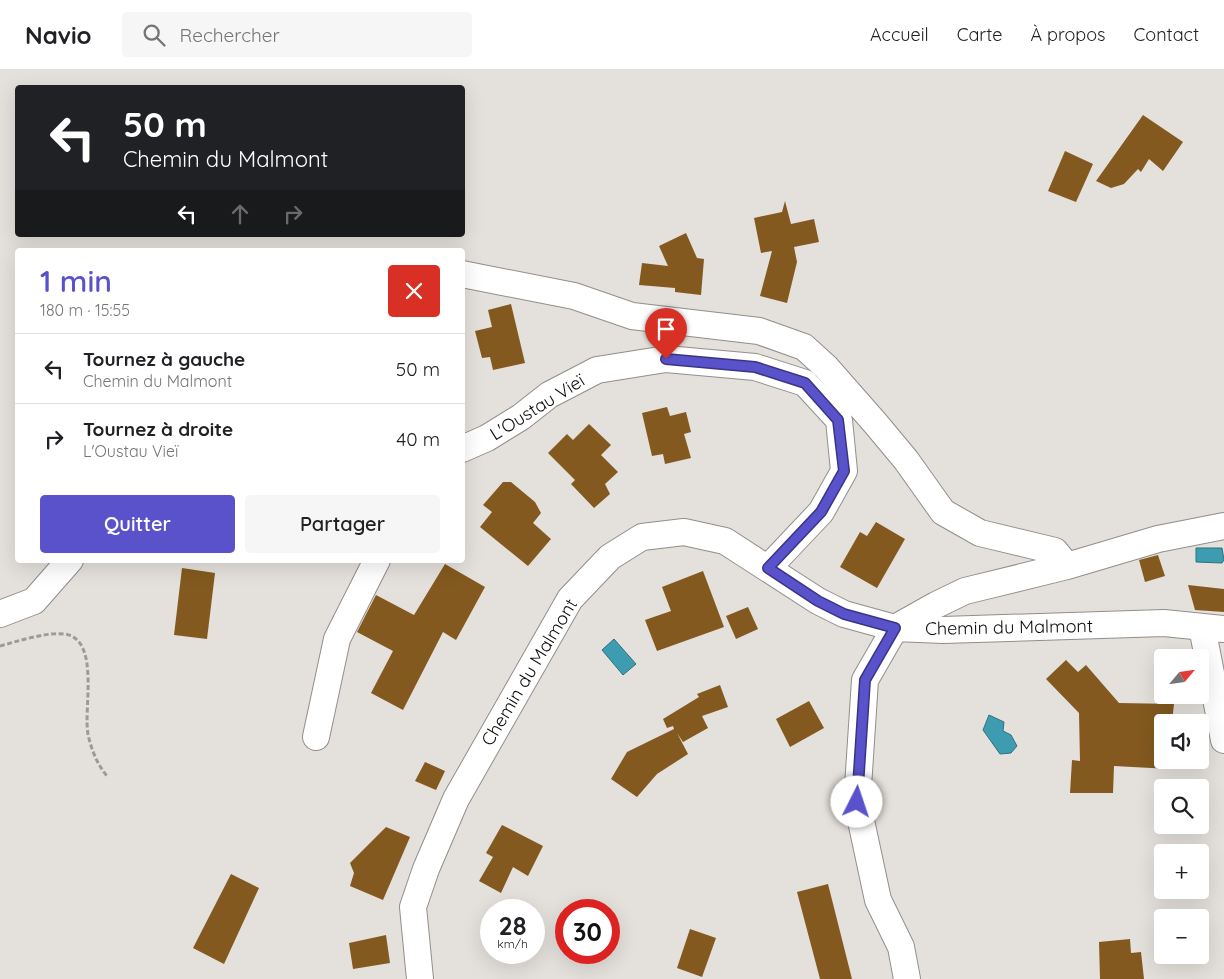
<!DOCTYPE html>
<html lang="fr">
<head>
<meta charset="utf-8">
<style>
	:root { --surface:#fff; --page:#f6f6f6; --text:#202124; --muted:#757577; --line:#e0e0e0; --accent:#5a52ca }
	body { margin:0; font-family:Quicksand,sans-serif; background:var(--page); color:var(--text); height:100vh; display:flex; flex-direction:column; font-size:19px; white-space:nowrap }
	* { box-sizing:border-box; margin:0 }
	p { font-size:16px; color:var(--muted) }
	.icon { flex:none; width:28px; height:28px; fill:none; stroke:currentColor; stroke-width:2; stroke-linecap:round; stroke-linejoin:round }
	.map { position:relative; flex:1; overflow:hidden }
	.panel { position:absolute; left:15px; top:178px; width:450px; height:315px; display:flex; flex-direction:column; background:var(--surface); border-radius:5px; box-shadow:0 5px 20px #0002 }
	.panel>* { flex:none }
	.top-card { position:absolute; left:15px; top:15px; width:450px; height:152px; border-radius:5px; box-shadow:0 5px 20px #0002; background:#202124; color:#fff; overflow:hidden }
	.needle { width:32px; rotate:61deg }
	.tools { position:absolute; left:1154px; top:579px; display:grid; gap:10px }
	.tools a { display:grid; place-items:center; width:55px; height:55px; border-radius:5px; background:var(--surface); box-shadow:0 5px 20px #0002; font-size:25px }
	.speed { position:absolute; left:480px; top:829px; display:flex; gap:10px; font-size:25px; font-weight:700; text-align:center }
	.speed>* { display:grid; place-content:center; width:65px; height:65px; border-radius:50%; background:var(--surface); box-shadow:0 5px 20px #0002; line-height:1 }
	.speed small { font-size:12px; font-weight:400 }
	.speed .limit { border:8px solid #d22; background:#fff; color:#111 }
	.pin { position:absolute; display:grid; place-items:center; width:42px; height:42px; color:#fff; margin:-51px -21px; border-radius:50% 50% 50% 0; rotate:-45deg; box-shadow:0 0 5px #0007 }
	.pin .icon { rotate:45deg }
	.me { position:absolute; width:55px; margin:-28px; rotate:4deg; stroke-linejoin:round; filter:drop-shadow(0 0 4px #0008) }
	.turn { display:flex; align-items:center; gap:18px; height:105px; padding:0 25px; font-size:22px }
	.turn .icon { width:65px; height:65px; stroke-width:2.5 }
	.turn b { display:block; font-size:35px; line-height:42px }
	.lanes { display:flex; align-items:center; height:48px; padding:0 25px; background:#0003; justify-content:center; gap:25px; direction:ltr }
	.lanes .off { opacity:.35 }
	.round { display:grid; place-items:center; flex:none; width:52px; height:52px; border-radius:5px; background:var(--page) }
	.head { display:flex; align-items:center; justify-content:space-between; height:85px; padding:0 25px }
	h1 { font-size:30px; font-weight:600; line-height:38px; color:var(--accent) }
	.button { display:flex; gap:10px; margin-top:auto; padding:10px 25px }
	.button a { flex:1; height:58px; border-radius:5px; background:var(--accent); color:#fff; font-size:20px; font-weight:600; line-height:58px; text-align:center }
	.button a+a { background:var(--page); color:var(--text) }
	ul { padding:0; list-style:none }
	li { display:flex; align-items:center; gap:15px; height:70px; padding:0 25px; border-top:1px solid var(--line) }
	li div { flex:1 }
	li b { display:block; font-size:19px }
	li em { font-style:normal }
	header { display:flex; align-items:center; gap:30px; box-sizing:border-box; height:70px; padding:0 25px; background:var(--surface); border-bottom:1px solid var(--line) }
	header strong { font-size:24px }
	nav { display:flex; gap:28px; margin-inline-start:auto; font-size:18px }
	.search { width:350px; height:45px; background:var(--page); display:flex; align-items:center; gap:12px; box-sizing:border-box; padding:0 18px; border-radius:5px; color:var(--muted); font-size:19px }
	.map>svg:first-child { display:block }
	.water { fill:#3d9caf; stroke:#2f717e }
	.building { fill:#83591f }
	.lines { fill:none; stroke-linecap:round; stroke-linejoin:round }
	.street-casing { stroke:#928e8a; stroke-width:28 }
	.path { stroke:#9e9b97; stroke-width:3; stroke-dasharray:5 2.5; stroke-linecap:butt }
	.street { stroke:#fff; stroke-width:26 }
	.route-casing { stroke:#3a3583; stroke-width:12 }
	.route { stroke:#5a52ca; stroke-width:9 }
	.labels { text-anchor:middle; dominant-baseline:central; stroke-width:4; stroke-linejoin:round; paint-order:stroke }
	.street-label { font-size:18px; fill:#0e0c0b; stroke:#fff }
</style>
</head>
<body>
<header>
<strong>Navio</strong>
<div class="search"><svg class="icon" aria-label="search" viewBox="0 0 24 24"><circle cx="10" cy="10" r="6"/><path d="M15 15l6 6"/></svg>Rechercher</div>
<nav><a>Accueil</a><a>Carte</a><a>À propos</a><a>Contact</a></nav>
</header>
<div class="map">
<svg width="1224" height="909" viewBox="0 0 1224 909">
	<rect width="100%" height="100%" fill="#e4e0db"/>
	<path class="water" d="M 1196,478 L 1222,478 L 1224,490 L 1222,493 L 1196,492 Z
		M 614,569 L 636,594 L 623,605 L 602,580 Z
		M 989,645 L 1004,652 L 1003,661 L 1011,665 L 1017,676 L 1011,683 L 1000,684 L 983,660 Z"/>
	<path class="building" d="M 1143,45 L 1183,72 L 1163,101 L 1149,89 L 1141,102 L 1138,99 L 1124,114 L 1111,118 L 1096,111 Z
		M 1065,81 L 1093,94 L 1076,132 L 1048,121 Z
		M 785,131 L 791,154 L 814,149 L 819,172 L 794,177 L 797,192 L 787,233 L 760,226 L 772,181 L 761,183 L 754,148 L 782,142 Z
		M 686,163 L 697,188 L 704,189 L 701,225 L 675,222 L 675,218 L 639,215 L 642,193 L 668,196 L 659,176 Z
		M 511,234 L 525,293 L 493,300 L 490,287 L 482,288 L 475,261 L 492,257 L 488,240 Z
		M 667,337 L 670,346 L 686,342 L 691,362 L 684,364 L 691,388 L 665,394 L 663,384 L 652,386 L 642,343 Z
		M 589,354 L 611,375 L 601,385 L 618,402 L 605,414 L 610,424 L 594,438 L 571,414 L 575,410 L 548,383 L 567,364 L 573,370 Z
		M 503,412 L 511,412 L 535,432 L 541,443 L 533,453 L 551,469 L 528,496 L 480,457 L 492,442 L 483,435 Z
		M 876,452 L 905,469 L 877,518 L 840,497 L 860,462 L 867,466 Z
		M 1158,485 L 1165,506 L 1145,512 L 1139,490 Z
		M 445,494 L 485,517 L 456,570 L 443,562 L 403,640 L 371,623 L 393,581 L 357,562 L 376,525 L 414,545 Z
		M 182,498 L 215,503 L 207,569 L 174,565 Z
		M 703,501 L 724,557 L 657,581 L 645,550 L 671,541 L 662,517 Z
		M 1188,515 L 1224,519 L 1224,542 L 1195,540 Z
		M 748,537 L 758,559 L 736,569 L 726,546 Z
		M 1066,590 L 1078,602 L 1086,595 L 1119,633 L 1174,634 L 1172,652 L 1162,652 L 1162,690 L 1170,690 L 1170,699 L 1114,696 L 1113,723 L 1070,723 L 1072,690 L 1080,691 L 1079,643 L 1046,609 Z
		M 720,615 L 728,637 L 702,646 L 708,658 L 683,672 L 677,663 L 688,684 L 657,704 L 637,727 L 611,709 L 627,682 L 674,659 L 673,656 L 667,658 L 663,649 L 699,627 L 697,624 Z
		M 809,631 L 824,658 L 790,677 L 776,649 Z
		M 425,692 L 445,701 L 436,720 L 415,711 Z
		M 502,755 L 543,776 L 528,806 L 513,797 L 501,823 L 479,811 L 493,787 L 486,783 Z
		M 386,757 L 410,767 L 383,830 L 350,816 L 354,803 L 350,793 Z
		M 231,804 L 259,818 L 224,894 L 193,878 Z
		M 828,814 L 852,909 L 820,909 L 797,822 Z
		M 690,859 L 716,868 L 702,907 L 677,898 Z
		M 386,865 L 390,893 L 353,899 L 349,873 Z
		M 1130,869 L 1131,883 L 1141,882 L 1144,909 L 1100,909 L 1099,872 Z"/>
	<g class="lines">
		<g class="street-casing">
			<path id="street" d="M 462,204 L 574,226 L 632,246 L 759,261 L 804,277 L 826,297 L 876,354 L 906,390 L 943,442 L 980,463 L 1055,481 L 1067,496 L 965,521 L 936,535 L 895,558 L 865,610 L 857,732 L 878,830 L 901,877 L 907,909
				M 462,379 L 487,368 L 521,347 L 549,325 L 597,300 L 666,289 L 755,297 L 805,313 L 839,350 L 844,401 L 821,442 L 768,498
				M 1067,496 L 1158,469 L 1224,456
				M 0,544 L 34,531 L 70,490
				M 1202,557 L 1224,670
				M 316,667 L 337,569 L 377,490
				M 420,909 L 413,837 L 426,799 L 456,729 L 570,529 L 610,487 L 642,467 L 684,462 L 725,471 L 818,531 L 844,544 L 895,558 L 943,560 L 1164,553 L 1224,559"/>
		</g>
		<path class="path" d="M 0,576 C 18,571 46,562 64,564 C 101,568 83,640 88,664 C 91,679 97,694 107,706"/>
		<use href="#street" class="street"/>
	</g>
	<g class="lines">
		<g class="route-casing">
			<path id="route" d="M 666,289 L 755,297 L 805,313 L 838,350 L 844,401 L 821,442 L 768,498 L 818,531 L 844,544 L 895,558 L 865,610 L 857,732"/>
		</g>
		<use href="#route" class="route"/>
	</g>
	<g class="labels">
		<g class="street-label">
			<text transform="translate(537 337) rotate(-32)">L'Oustau Vieï</text>
			<text transform="translate(1009 557) rotate(-1)">Chemin du Malmont</text>
			<text transform="translate(529 602) rotate(-59)">Chemin du Malmont</text>
		</g>
	</g>
</svg>
<div class="tools">
<a><svg class="needle" viewBox="-14 -14 28 28"><path d="M0-13l5 13h-10z" fill="#e53935"/><path d="M0 13l5-13h-10z" fill="#757577"/></svg></a>
<a><svg class="icon" aria-label="sound" viewBox="0 0 24 24"><path d="M4 9h4l5-4v14l-5-4H4zM17 9q2 3 0 6"/></svg></a>
<a><svg class="icon" aria-label="search" viewBox="0 0 24 24"><circle cx="10" cy="10" r="6"/><path d="M15 15l6 6"/></svg></a>
<a>+</a>
<a>−</a>
</div>
<div class="speed"><div>28<small>km/h</small></div><div class="limit">30</div></div>
<div class="pin" style="left:666px;top:289px;background:#d93025"><svg class="icon" aria-label="arrive" viewBox="0 0 24 24"><path d="M6 21V4h12l-3 4 3 4H6"/></svg></div>
<svg class="me" style="left:857px;top:732px" viewBox="-20 -20 40 40"><circle r="19" fill="#fff"/><path d="M0-13L10 11 0 6-10 11z" fill="#5a52ca"/></svg>
<div class="top-card">
<div class="turn"><svg class="icon" aria-label="left" viewBox="0 0 24 24"><path d="M17 20v-9H6M10 6l-5 5 5 5"/></svg><div><b>50 m</b>Chemin du Malmont</div></div>
<div class="lanes"><svg class="icon" aria-label="left" viewBox="0 0 24 24"><path d="M17 20v-9H6M10 6l-5 5 5 5"/></svg><svg class="icon off" aria-label="ahead" viewBox="0 0 24 24"><path d="M12 20V5M6 11l6-6 6 6"/></svg><svg class="icon off" aria-label="right" viewBox="0 0 24 24"><path d="M7 20v-9h11M14 6l5 5-5 5"/></svg></div>
</div>
<section class="panel">
<div class="head"><div><h1>1 min</h1><p>180 m · 15:55</p></div><a class="round" style="background:#d93025;color:#fff"><svg class="icon" aria-label="close" viewBox="0 0 24 24"><path d="M6 6l12 12M18 6L6 18"/></svg></a></div>
<ul>
<li><svg class="icon" aria-label="left" viewBox="0 0 24 24"><path d="M17 20v-9H6M10 6l-5 5 5 5"/></svg><div><b>Tournez à gauche</b><p>Chemin du Malmont</p></div><em>50 m</em></li>
<li><svg class="icon" aria-label="right" viewBox="0 0 24 24"><path d="M7 20v-9h11M14 6l5 5-5 5"/></svg><div><b>Tournez à droite</b><p>L'Oustau Vieï</p></div><em>40 m</em></li>
</ul>
<div class="button"><a>Quitter</a><a>Partager</a></div>
</section>
</div>
</body>
</html>
